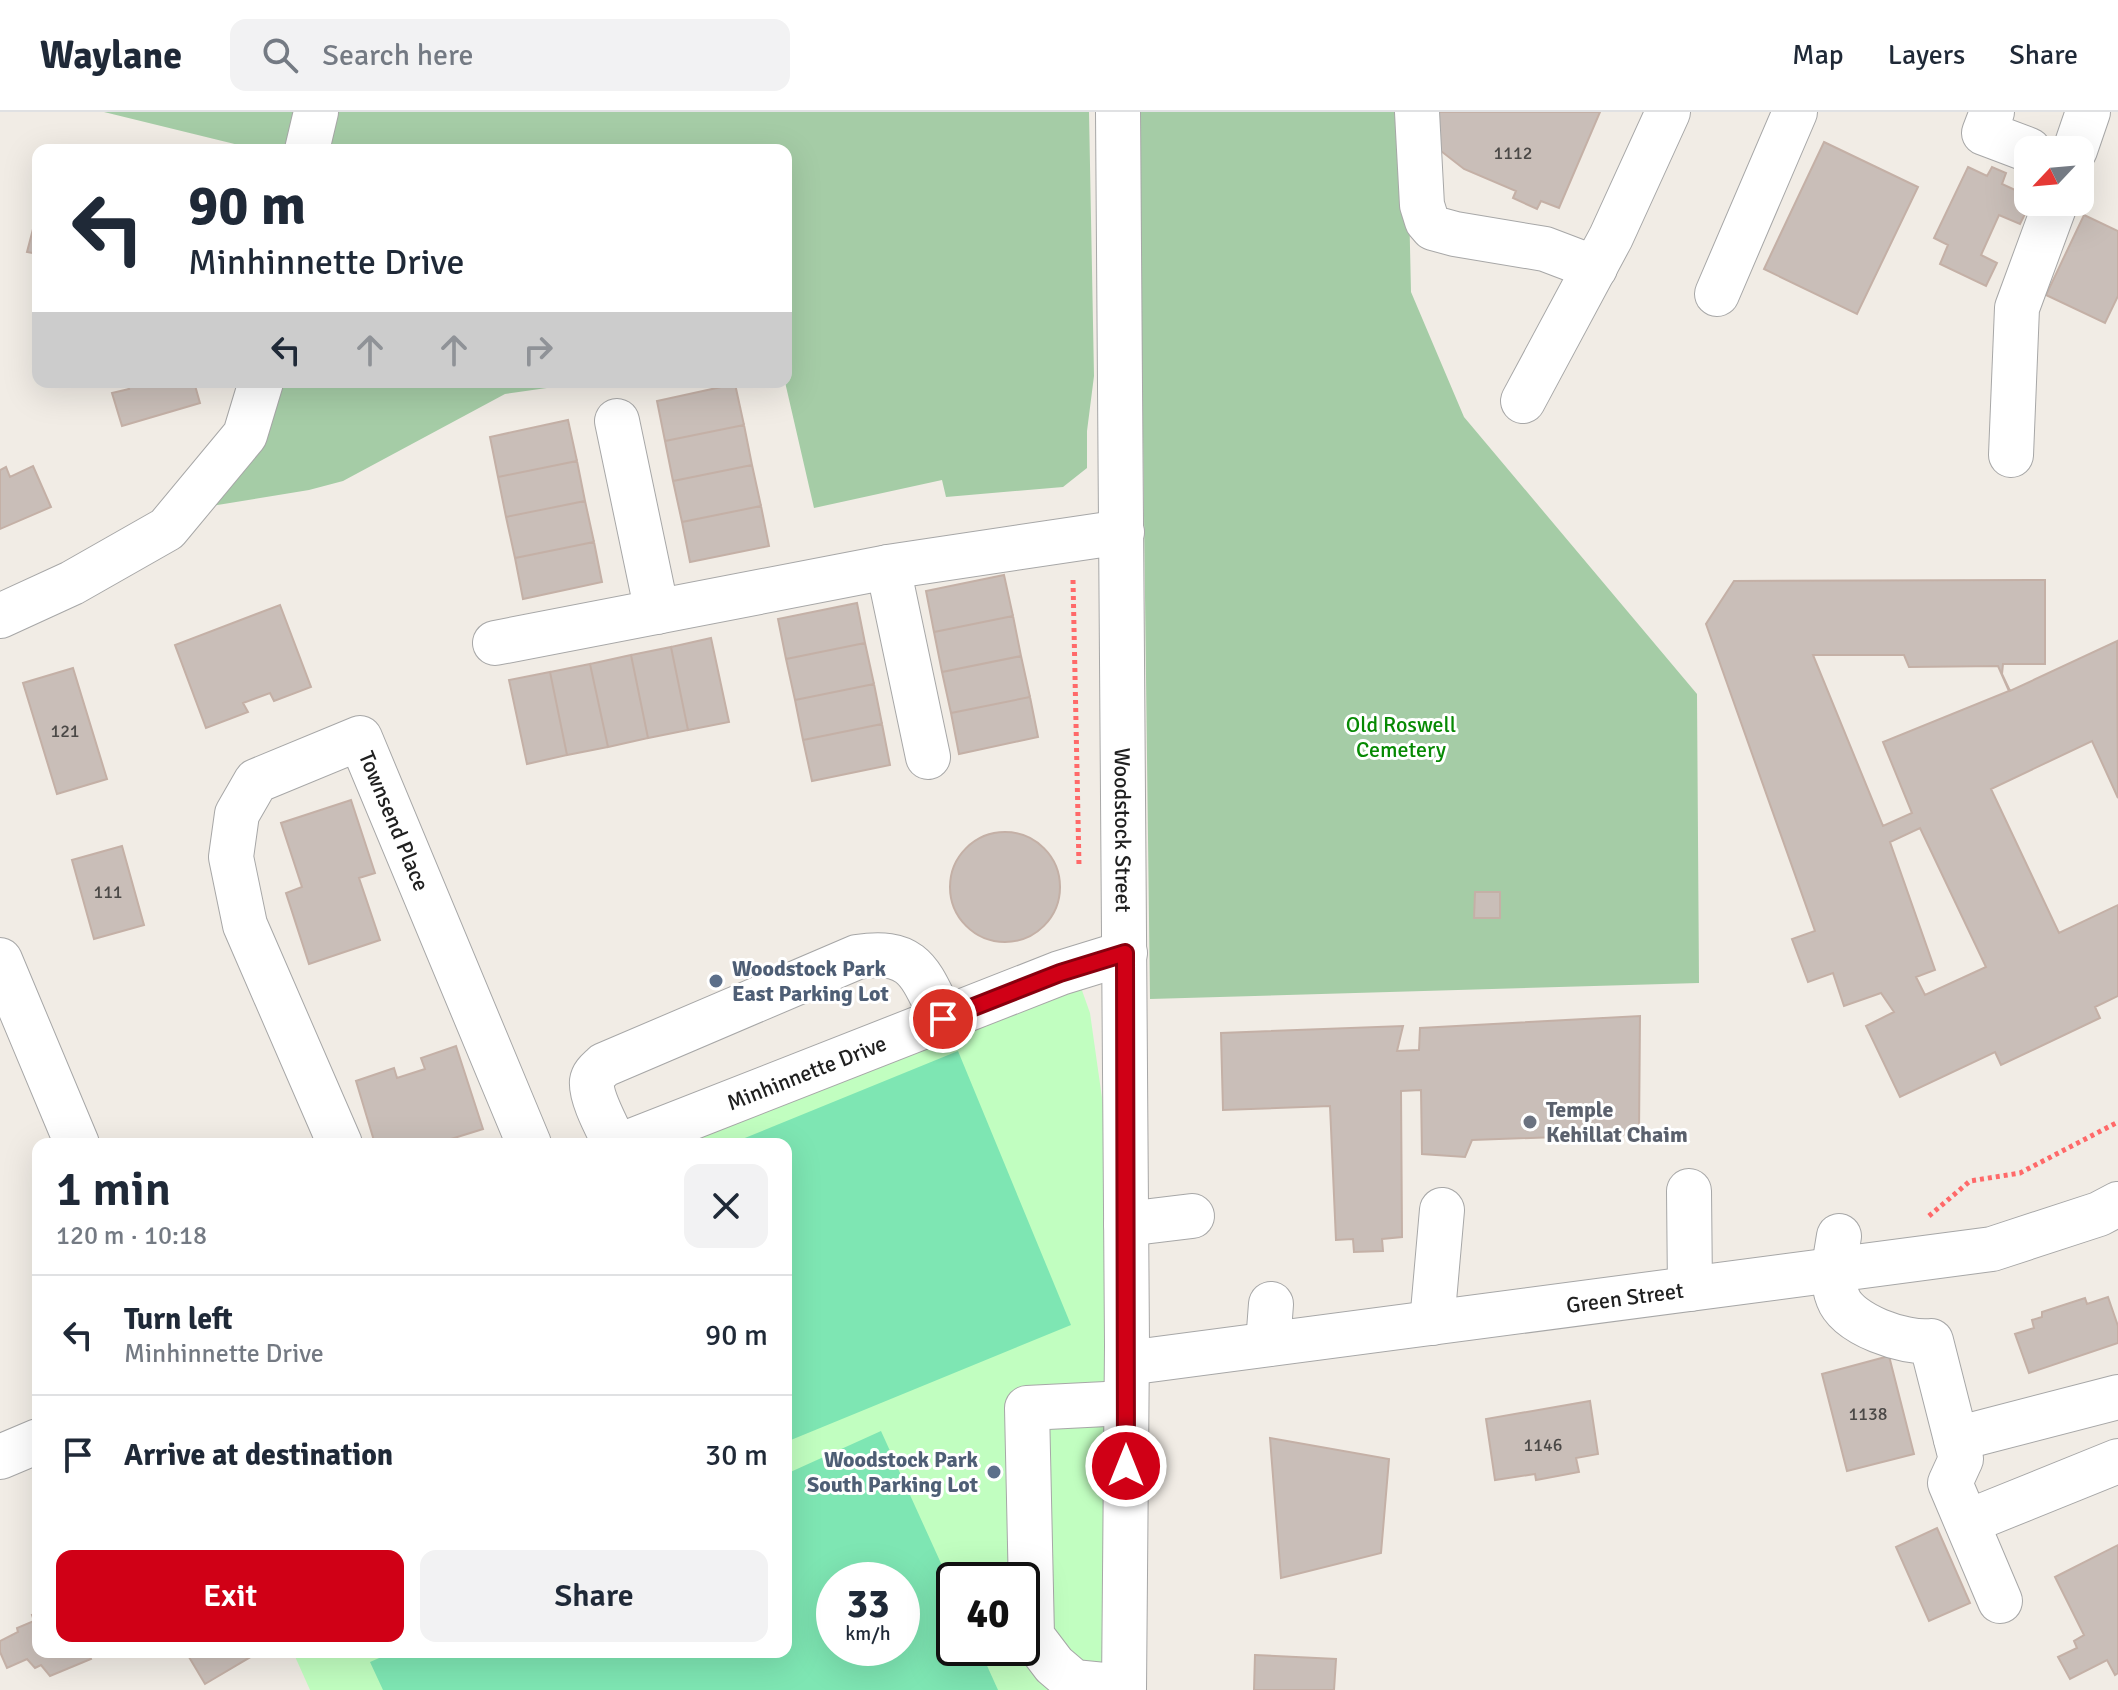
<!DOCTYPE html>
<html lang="en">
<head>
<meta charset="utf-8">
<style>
	:root { --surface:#fff; --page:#f2f2f3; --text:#1f2937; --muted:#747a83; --line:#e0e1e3; --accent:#d00016 }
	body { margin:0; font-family:Signika,sans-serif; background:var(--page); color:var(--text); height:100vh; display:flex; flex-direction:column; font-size:30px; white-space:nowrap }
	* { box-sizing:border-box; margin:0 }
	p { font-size:26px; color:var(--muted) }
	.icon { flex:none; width:44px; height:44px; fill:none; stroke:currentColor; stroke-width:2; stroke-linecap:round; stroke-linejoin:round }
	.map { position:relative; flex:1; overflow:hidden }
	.drawer { position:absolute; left:32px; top:1026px; width:760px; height:520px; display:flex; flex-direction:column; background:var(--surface); border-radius:16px; box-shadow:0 8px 32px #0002 }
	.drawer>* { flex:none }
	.guide { position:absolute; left:32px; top:32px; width:760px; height:244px; border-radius:16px; box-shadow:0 8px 32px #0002; background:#fff; color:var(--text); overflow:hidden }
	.needle { width:52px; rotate:244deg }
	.controls { position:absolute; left:2014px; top:24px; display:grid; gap:16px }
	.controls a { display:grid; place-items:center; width:80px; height:80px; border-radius:16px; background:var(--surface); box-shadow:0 8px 32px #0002; font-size:40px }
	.speed { position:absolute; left:816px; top:1450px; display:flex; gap:16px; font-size:40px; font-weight:700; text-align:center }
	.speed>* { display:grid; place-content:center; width:104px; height:104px; border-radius:50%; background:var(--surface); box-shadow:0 8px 32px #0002; line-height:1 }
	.speed small { font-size:20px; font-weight:400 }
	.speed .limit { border:4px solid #111; border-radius:12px; background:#fff; color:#111 }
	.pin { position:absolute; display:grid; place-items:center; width:68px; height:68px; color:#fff; margin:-34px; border:4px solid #fff; border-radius:50%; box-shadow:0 2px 8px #0007 }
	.me { position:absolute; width:88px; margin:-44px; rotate:0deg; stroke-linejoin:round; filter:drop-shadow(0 0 6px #0008) }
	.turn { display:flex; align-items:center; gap:28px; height:168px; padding:0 24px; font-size:36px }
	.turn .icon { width:104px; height:104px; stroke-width:2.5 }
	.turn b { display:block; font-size:56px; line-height:68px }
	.lanes { display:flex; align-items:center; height:76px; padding:0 24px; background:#0003; justify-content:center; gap:40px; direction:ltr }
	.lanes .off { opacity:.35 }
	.round { display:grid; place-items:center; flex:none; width:84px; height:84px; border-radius:16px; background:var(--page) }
	.head { display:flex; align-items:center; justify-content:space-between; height:136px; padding:0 24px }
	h1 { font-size:48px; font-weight:600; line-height:60px }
	.action { display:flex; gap:16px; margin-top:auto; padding:16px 24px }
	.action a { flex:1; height:92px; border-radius:16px; background:var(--accent); color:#fff; font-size:32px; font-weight:600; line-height:92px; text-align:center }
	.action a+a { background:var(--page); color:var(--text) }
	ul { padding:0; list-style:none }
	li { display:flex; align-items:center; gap:24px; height:120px; padding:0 24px; border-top:2px solid var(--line) }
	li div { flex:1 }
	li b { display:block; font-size:30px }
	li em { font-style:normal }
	header { display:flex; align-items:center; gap:48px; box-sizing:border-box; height:112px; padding:0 40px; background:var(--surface); border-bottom:2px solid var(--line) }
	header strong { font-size:38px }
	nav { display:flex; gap:44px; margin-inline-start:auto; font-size:28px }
	.search { width:560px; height:72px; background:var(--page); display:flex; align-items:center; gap:20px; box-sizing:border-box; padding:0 28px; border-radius:16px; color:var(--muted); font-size:30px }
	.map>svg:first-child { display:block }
	.cemetery { fill:#a5cca6 }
	.park { fill:#c1fec0; fill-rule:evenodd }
	.pitch { fill:#7ee6b3; fill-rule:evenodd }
	.building { fill:#c9beb8; stroke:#c4b0a6; stroke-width:2; fill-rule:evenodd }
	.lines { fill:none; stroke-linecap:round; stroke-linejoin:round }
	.minor-casing { stroke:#a7a7a7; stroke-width:46 }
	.path { stroke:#ff6969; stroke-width:5; stroke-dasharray:4 4; stroke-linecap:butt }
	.minor { stroke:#fff; stroke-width:44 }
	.route-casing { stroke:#87000e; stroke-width:20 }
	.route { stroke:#d00016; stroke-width:14 }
	.service-dot { fill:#5c6f8a; stroke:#fff; stroke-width:3 }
	.worship-dot { fill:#6b7280; stroke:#fff; stroke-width:3 }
	.labels { text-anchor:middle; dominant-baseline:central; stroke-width:6; stroke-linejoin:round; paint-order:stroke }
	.number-label { font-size:18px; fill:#4a4846 }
	.park-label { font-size:22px; fill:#068903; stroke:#fff }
	.street-label { font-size:22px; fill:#202020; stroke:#fff }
	.service-label { font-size:22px; font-weight:bold; fill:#4e5e75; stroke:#fff; text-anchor:start }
	.worship-label { font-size:22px; font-weight:bold; fill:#5b616d; stroke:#fff; text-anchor:start }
</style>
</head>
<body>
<header>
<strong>Waylane</strong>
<div class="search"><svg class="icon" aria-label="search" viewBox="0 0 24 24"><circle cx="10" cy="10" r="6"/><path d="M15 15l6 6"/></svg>Search here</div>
<nav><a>Map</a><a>Layers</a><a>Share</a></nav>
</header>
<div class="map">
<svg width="2118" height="1578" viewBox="0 0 2118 1578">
	<rect width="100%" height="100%" fill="#f1ece5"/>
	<path class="cemetery" d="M 104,0 L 1089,0 L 1094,264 L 1087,319 L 1087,356 L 1063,375 L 946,385 L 942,368 L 814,396 L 785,270 L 786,38 L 259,38 Z
		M 1139,0 L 1407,0 L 1411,180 L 1464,305 L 1697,582 L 1699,871 L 1150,887 Z
		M 271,270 L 589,270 L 505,282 L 343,369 L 309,378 L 199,396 Z"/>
	<path class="park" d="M 1073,853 L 1090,901 L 1103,993 L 1127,1233 L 1141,1578 L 310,1578 L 293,1540 L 786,1540 L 786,1032 L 654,1032 ZM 834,1468 L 902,1468 L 902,1536 L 834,1536 ZM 954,1468 L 1022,1468 L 1022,1536 L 954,1536 Z"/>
	<path class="pitch" d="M 958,939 L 1071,1213 L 786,1330 L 786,1032 L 730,1032 Z
		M 881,1319 L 954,1480 L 954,1536 L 979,1536 L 998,1578 L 383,1578 L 370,1550 L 393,1540 L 786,1540 L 786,1362 ZM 834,1468 L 902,1468 L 902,1536 L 834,1536 Z"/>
	<path class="building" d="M 1434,0 L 1600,0 L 1559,96 L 1541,89 L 1537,97 L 1513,86 L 1516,79 L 1464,57 L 1423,25 Z
		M 1824,30 L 1918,75 L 1857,202 L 1764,157 Z
		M 1968,55 L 1987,64 L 1992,55 L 2006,61 L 2002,72 L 2028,84 L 2028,90 L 2031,90 L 2020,112 L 1999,103 L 1981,143 L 1997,151 L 1986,174 L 1940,152 L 1948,133 L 1934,126 Z
		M 38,98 L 38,142 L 27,140 Z
		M 2084,103 L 2118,119 L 2118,184 L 2105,211 L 2046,183 Z
		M 127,270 L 194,270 L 200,291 L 122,314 L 112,281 L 129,277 Z
		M 735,272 L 744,313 L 665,329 L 657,289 Z
		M 568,308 L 577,349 L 498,365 L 490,325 Z
		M 744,313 L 752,353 L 673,369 L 665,329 Z
		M 577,349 L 585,389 L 506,405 L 498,365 Z
		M 752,353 L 761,394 L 682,410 L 673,369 Z
		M 33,354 L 51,395 L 0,417 L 0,358 L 6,355 L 10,365 Z
		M 585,389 L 594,430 L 515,446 L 506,405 Z
		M 761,394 L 769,434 L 690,450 L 682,410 Z
		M 594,430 L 602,470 L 523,487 L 515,446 Z
		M 1004,463 L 1013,504 L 934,520 L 926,479 Z
		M 2045,468 L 2045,552 L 2003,552 L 2002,562 L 2010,579 L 2117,529 L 2118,686 L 2092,629 L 1991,677 L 2059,821 L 2118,793 L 2118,884 L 2095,895 L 2100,906 L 2001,953 L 1995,940 L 1900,985 L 1866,914 L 1894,900 L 1881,881 L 1844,894 L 1833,861 L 1808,870 L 1792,827 L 1815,819 L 1706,512 L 1734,469 ZM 1813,543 L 1904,543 L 1909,555 L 1998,554 L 2009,579 L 1883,630 L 1912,701 L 1883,714 ZM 1920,716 L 1986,855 L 1925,883 L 1916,865 L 1935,858 L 1890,730 Z
		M 857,491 L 865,531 L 786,547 L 778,507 Z
		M 280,493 L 311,575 L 274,589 L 270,581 L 243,591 L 248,600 L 206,616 L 175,533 Z
		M 1013,504 L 1021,544 L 942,560 L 934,520 Z
		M 711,526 L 729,610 L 688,618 L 671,535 Z
		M 865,531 L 874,572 L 795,588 L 786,547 Z
		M 671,535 L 688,618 L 648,626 L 631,543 Z
		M 631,543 L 648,626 L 608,635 L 590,552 Z
		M 1021,544 L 1030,585 L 951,601 L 942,560 Z
		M 590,552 L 608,635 L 567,643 L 550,560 Z
		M 73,556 L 107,667 L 57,682 L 23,571 Z
		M 550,560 L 567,643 L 527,652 L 509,568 Z
		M 874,572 L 882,612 L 803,628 L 795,588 Z
		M 1030,585 L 1038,625 L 959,642 L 951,601 Z
		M 882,612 L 890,653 L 812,669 L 803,628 Z
		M 351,688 L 375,761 L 359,766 L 380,828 L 309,852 L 286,781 L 302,775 L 281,711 Z
		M950 775a55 55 0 1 1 110 0a55 55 0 1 1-110 0Z
		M 122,734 L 144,813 L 94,827 L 72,748 Z
		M 1475,780 L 1500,780 L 1500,806 L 1474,806 Z
		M 1640,904 L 1639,1022 L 1472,1028 L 1465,1045 L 1422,1042 L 1421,978 L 1401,979 L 1402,1125 L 1382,1127 L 1383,1139 L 1354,1140 L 1353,1127 L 1336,1128 L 1330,994 L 1223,998 L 1221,921 L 1403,914 L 1397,939 L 1419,938 L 1420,916 Z
		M 456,934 L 483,1017 L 435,1032 L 375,1032 L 356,969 L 394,956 L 397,966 L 425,957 L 421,946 Z
		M 2108,1185 L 2118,1214 L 2118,1231 L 2029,1261 L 2015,1222 L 2034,1216 L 2032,1208 L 2042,1205 L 2042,1200 L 2085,1186 L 2087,1192 Z
		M 1889,1244 L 1914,1342 L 1847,1359 L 1822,1262 Z
		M 1590,1289 L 1598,1342 L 1576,1346 L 1579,1360 L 1536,1368 L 1535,1362 L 1495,1368 L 1486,1307 Z
		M 1270,1326 L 1389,1347 L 1381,1441 L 1281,1466 Z
		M 1937,1416 L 1970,1491 L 1929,1509 L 1896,1435 Z
		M 2118,1433 L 2118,1561 L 2115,1563 L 2107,1548 L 2070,1567 L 2058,1545 L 2077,1536 L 2074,1529 L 2084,1523 L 2055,1465 Z
		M 38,1501 L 38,1540 L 88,1540 L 91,1547 L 50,1564 L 41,1553 L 35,1556 L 27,1547 L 7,1556 L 0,1540 L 0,1529 L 18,1520 L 17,1516 L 34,1509 L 32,1503 Z
		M 197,1540 L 259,1540 L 205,1572 L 189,1545 Z
		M 1255,1543 L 1336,1547 L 1334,1578 L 1254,1578 Z"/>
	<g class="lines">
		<g class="minor-casing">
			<g id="minor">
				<path id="s1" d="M 1118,0 L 1127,1233 L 1124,1578"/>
				<path d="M 1417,0 L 1422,93 L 1427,109 L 1433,116 L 1455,122 L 1545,137 L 1595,156"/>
				<path d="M 1992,0 L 1984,21 L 2029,38"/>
				<path d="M 307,38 L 316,0"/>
				<path d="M 2075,38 L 2088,0"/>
				<path d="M 1717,182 L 1795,0"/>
				<path d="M 1523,289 L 1611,125 L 1668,0"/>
				<path d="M 617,309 L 657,500"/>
				<path d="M 2011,343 L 2017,196 L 2056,90"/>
				<path d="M 888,455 L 928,645"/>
				<path d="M 0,504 L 72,471 L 167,417 L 245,323 L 261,270"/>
				<path d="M 495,531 L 888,455 L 1122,420"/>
				<path d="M 0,848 L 77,1032"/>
				<path id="s2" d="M 340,1032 L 245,813 L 231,745 L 237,702 L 256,669 L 360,626 L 529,1032"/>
				<path d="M 615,1032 C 608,1017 590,985 592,969 C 593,962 599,958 604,953 L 857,845 C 916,836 920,862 943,907"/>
				<path id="s3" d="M 624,1032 L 1060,861 L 1125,841"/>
				<path d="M 1689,1079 L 1690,1177"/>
				<path d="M 1126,1112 L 1192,1104"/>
				<path d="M 1839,1124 C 1836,1144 1830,1166 1838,1186 C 1848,1213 1905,1232 1931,1229 L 1961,1347 L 1950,1371 L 2000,1489"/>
				<path d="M 1432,1211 L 1442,1098"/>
				<path d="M 1268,1232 L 1271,1192"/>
				<path id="s4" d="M 1127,1251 L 1992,1137 L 2099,1102 L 2118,1092"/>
				<path d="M 1956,1327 L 2118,1285"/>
				<path d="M 0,1345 L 38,1329"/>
				<path d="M 1967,1410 L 2118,1349"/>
				<path d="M 1124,1575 L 1074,1570 L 1054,1553 L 1032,1524 L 1027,1296 L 1126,1291"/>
			</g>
		</g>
		<path class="path" d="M 1073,468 L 1079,754
			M 1929,1104 L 1970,1069 L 2020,1061 L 2118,1010"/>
		<use href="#minor" class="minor"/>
	</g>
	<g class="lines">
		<g class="route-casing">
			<path id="route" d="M 943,907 L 1060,861 L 1125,841 L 1126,1354"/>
		</g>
		<use href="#route" class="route"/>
	</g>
	<g class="service-dot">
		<circle cx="716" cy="869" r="8"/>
		<circle cx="994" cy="1360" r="8"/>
	</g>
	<circle class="worship-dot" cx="1530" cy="1010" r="8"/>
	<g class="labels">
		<g class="number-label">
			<text x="1513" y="41">1112</text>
			<text x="65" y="619">121</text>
			<text x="108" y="780">111</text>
			<text x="1868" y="1302">1138</text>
			<text x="1543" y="1333">1146</text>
		</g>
		<g class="park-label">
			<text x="1401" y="612">Old Roswell<tspan x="1401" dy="25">Cemetery</tspan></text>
		</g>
		<g class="street-label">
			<text stroke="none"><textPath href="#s2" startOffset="592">Townsend Place</textPath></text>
			<text stroke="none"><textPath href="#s1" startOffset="718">Woodstock Street</textPath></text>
			<text stroke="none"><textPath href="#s3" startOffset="196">Minhinnette Drive</textPath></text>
			<text stroke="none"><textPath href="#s4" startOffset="502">Green Street</textPath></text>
		</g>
		<g class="service-label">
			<text x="732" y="856">Woodstock Park<tspan x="732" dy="25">East Parking Lot</tspan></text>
			<text x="978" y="1347" text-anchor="end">Woodstock Park<tspan x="978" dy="25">South Parking Lot</tspan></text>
		</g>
		<g class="worship-label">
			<text x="1546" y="997">Temple<tspan x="1546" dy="25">Kehillat Chaim</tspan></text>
		</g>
	</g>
</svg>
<div class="controls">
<a><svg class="needle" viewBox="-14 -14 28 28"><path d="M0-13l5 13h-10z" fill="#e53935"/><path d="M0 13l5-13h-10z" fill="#747a83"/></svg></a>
</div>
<div class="speed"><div>33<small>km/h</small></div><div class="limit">40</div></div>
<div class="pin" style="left:943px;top:907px;background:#d93025"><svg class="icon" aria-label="arrive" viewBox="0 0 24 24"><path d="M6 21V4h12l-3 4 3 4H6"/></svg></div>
<svg class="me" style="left:1126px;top:1354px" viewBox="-20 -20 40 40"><circle r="17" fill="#d00016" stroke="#fff" stroke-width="3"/><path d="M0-11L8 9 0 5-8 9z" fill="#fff"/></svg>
<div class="guide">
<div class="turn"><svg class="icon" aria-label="left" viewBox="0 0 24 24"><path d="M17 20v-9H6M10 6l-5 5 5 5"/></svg><div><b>90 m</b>Minhinnette Drive</div></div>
<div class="lanes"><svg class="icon" aria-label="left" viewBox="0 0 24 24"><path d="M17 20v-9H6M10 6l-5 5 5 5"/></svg><svg class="icon off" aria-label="ahead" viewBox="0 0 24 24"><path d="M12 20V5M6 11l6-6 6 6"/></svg><svg class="icon off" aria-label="ahead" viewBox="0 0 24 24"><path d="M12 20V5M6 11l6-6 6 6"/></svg><svg class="icon off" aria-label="right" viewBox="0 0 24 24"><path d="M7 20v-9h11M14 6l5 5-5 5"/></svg></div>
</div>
<section class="drawer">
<div class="head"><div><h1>1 min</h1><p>120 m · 10:18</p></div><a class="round"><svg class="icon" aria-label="close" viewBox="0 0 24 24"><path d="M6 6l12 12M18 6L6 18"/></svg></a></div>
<ul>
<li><svg class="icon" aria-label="left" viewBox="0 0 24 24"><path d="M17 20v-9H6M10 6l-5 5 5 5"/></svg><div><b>Turn left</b><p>Minhinnette Drive</p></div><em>90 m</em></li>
<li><svg class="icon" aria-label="arrive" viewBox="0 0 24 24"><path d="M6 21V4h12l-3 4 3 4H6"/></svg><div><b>Arrive at destination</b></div><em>30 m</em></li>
</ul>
<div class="action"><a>Exit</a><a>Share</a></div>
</section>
</div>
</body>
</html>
